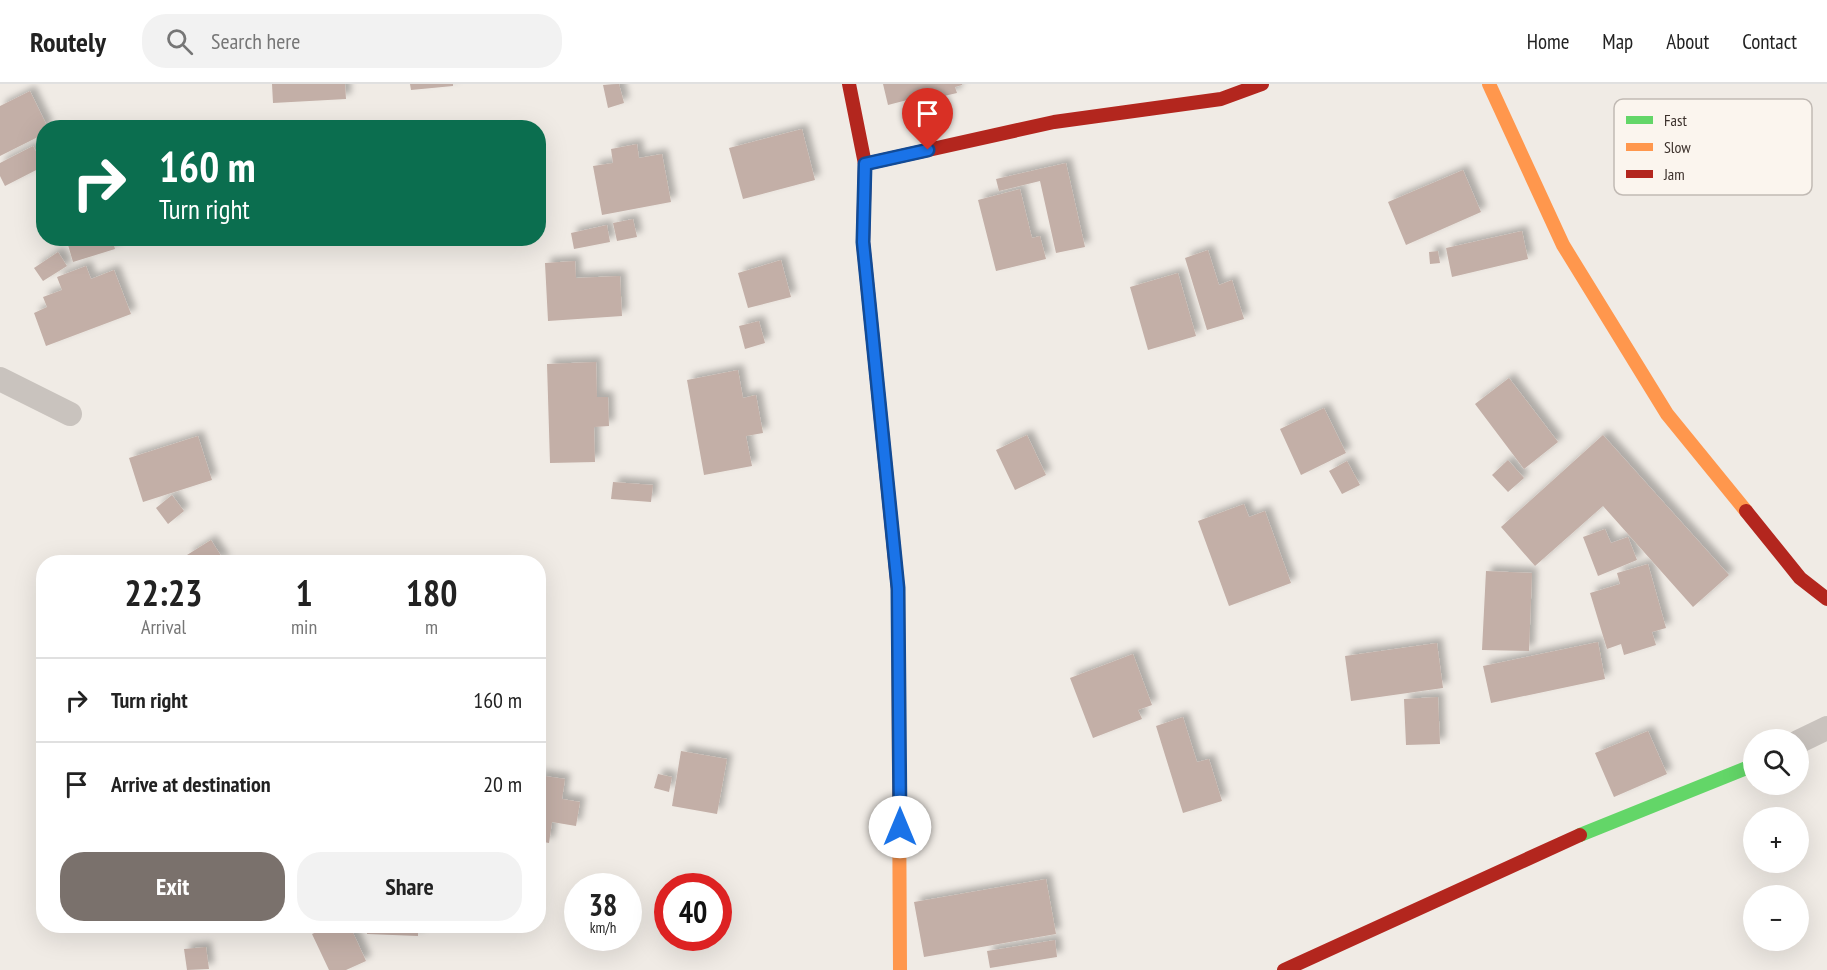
<!DOCTYPE html>
<html lang="en">
<head>
<meta charset="utf-8">
<style>
	:root { --surface:#fff; --page:#f2f2f2; --text:#222; --muted:#767676; --line:#e0e0e0; --accent:#7a716c }
	body { margin:0; font-family:"PT Sans Narrow",sans-serif; background:var(--page); color:var(--text); height:100vh; display:flex; flex-direction:column; font-size:22px; white-space:nowrap }
	* { box-sizing:border-box; margin:0 }
	p { font-size:20px; color:var(--muted) }
	.icon { flex:none; width:33px; height:33px; fill:none; stroke:currentColor; stroke-width:2; stroke-linecap:round; stroke-linejoin:round }
	.map { position:relative; flex:1; overflow:hidden }
	.side { position:absolute; left:36px; top:471px; width:510px; height:378px; display:flex; flex-direction:column; background:var(--surface); border-radius:24px; box-shadow:0 6px 24px #0002 }
	.side>* { flex:none }
	.hud { position:absolute; left:36px; top:36px; width:510px; height:126px; border-radius:24px; box-shadow:0 6px 24px #0002; background:#0b6e4f; color:#fff; overflow:hidden }
	.buttons { position:absolute; left:1743px; top:645px; display:grid; gap:12px }
	.buttons a { display:grid; place-items:center; width:66px; height:66px; border-radius:50%; background:var(--surface); box-shadow:0 6px 24px #0002; font-size:30px }
	.speed { position:absolute; left:564px; top:789px; display:flex; gap:12px; font-size:30px; font-weight:700; text-align:center }
	.speed>* { display:grid; place-content:center; width:78px; height:78px; border-radius:50%; background:var(--surface); box-shadow:0 6px 24px #0002; line-height:1 }
	.speed small { font-size:15px; font-weight:400 }
	.speed .limit { border:9px solid #d22; background:#fff; color:#111 }
	.pin { position:absolute; display:grid; place-items:center; width:51px; height:51px; color:#fff; margin:-62px -26px; border-radius:50% 50% 50% 0; rotate:-45deg; box-shadow:0 0 6px #0007 }
	.pin .icon { rotate:45deg }
	.me { position:absolute; width:66px; margin:-33px; rotate:0deg; stroke-linejoin:round; filter:drop-shadow(0 0 4px #0008) }
	.turn { display:flex; align-items:center; gap:21px; height:126px; padding:0 24px; font-size:27px }
	.turn .icon { width:78px; height:78px; stroke-width:2.5 }
	.turn b { display:block; font-size:42px; line-height:51px }
	.eta { display:flex; justify-content:space-evenly; align-items:center; height:102px; text-align:center }
	.eta b { font-size:36px; font-weight:700; line-height:42px }
	.action { display:flex; gap:12px; margin-top:auto; padding:12px 24px }
	.action a { flex:1; height:69px; border-radius:24px; background:var(--accent); color:#fff; font-size:24px; font-weight:700; line-height:69px; text-align:center }
	.action a+a { background:var(--page); color:var(--text) }
	ul { padding:0; list-style:none }
	li { display:flex; align-items:center; gap:18px; height:84px; padding:0 24px; border-top:2px solid var(--line) }
	li div { flex:1 }
	li b { display:block; font-size:22px }
	li em { font-style:normal }
	header { display:flex; align-items:center; gap:36px; box-sizing:border-box; height:84px; padding:0 30px; background:var(--surface); border-bottom:2px solid var(--line) }
	header strong { font-size:28px }
	nav { display:flex; gap:33px; margin-inline-start:auto; font-size:21px }
	.search { width:420px; height:54px; background:var(--page); display:flex; align-items:center; gap:15px; box-sizing:border-box; padding:0 21px; border-radius:24px; color:var(--muted); font-size:22px }
	.map>svg:first-child { display:block }
	.building { fill:#c3afa7; filter:url(#shadow) }
	.lines { fill:none; stroke-linecap:round; stroke-linejoin:round }
	.street { stroke:#c9c3be; stroke-width:24 }
	.fast { stroke:#63d668; stroke-width:14 }
	.slow { stroke:#ff974d; stroke-width:14 }
	.jam { stroke:#b3261e; stroke-width:14 }
	.route-casing { stroke:#114b97; stroke-width:15 }
	.route { stroke:#1a73e8; stroke-width:10 }
	.key { fill:#fbf5ee; stroke:#c1bab4; stroke-width:1.5 }
	.key-label { font-size:16px; fill:#3b302b }
</style>
</head>
<body>
<header>
<strong>Routely</strong>
<div class="search"><svg class="icon" aria-label="search" viewBox="0 0 24 24"><circle cx="10" cy="10" r="6"/><path d="M15 15l6 6"/></svg>Search here</div>
<nav><a>Home</a><a>Map</a><a>About</a><a>Contact</a></nav>
</header>
<div class="map">
<svg width="1827" height="886" viewBox="0 0 1827 886">
	<defs>
		<filter id="shadow"><feDropShadow dx="5.5" dy="-5.5" stdDeviation="3" flood-color="#0004"/></filter>
	</defs>
	<rect width="100%" height="100%" fill="#f0ebe5"/>
	<path class="building" d="M 272,0 L 345,0 L 346,15 L 273,19 Z
		M 410,0 L 453,0 L 453,2 L 411,6 Z
		M 619,0 L 624,19 L 608,24 L 603,1 Z
		M 883,0 L 962,0 L 962,1 L 955,3 L 957,9 L 931,15 L 930,10 L 888,21 Z
		M 30,7 L 48,44 L 44,44 L 44,50 L 0,72 L 0,22 Z
		M 802,45 L 815,96 L 743,115 L 729,64 Z
		M 637,60 L 639,74 L 662,70 L 671,118 L 602,131 L 593,82 L 613,79 L 611,65 Z
		M 33,62 L 44,82 L 5,102 L 0,92 L 0,79 Z
		M 1066,79 L 1085,163 L 1056,169 L 1040,97 L 999,107 L 996,95 Z
		M 1463,86 L 1481,128 L 1406,161 L 1388,118 Z
		M 1020,105 L 1032,154 L 1040,152 L 1046,175 L 996,187 L 978,116 Z
		M 633,135 L 637,153 L 617,157 L 613,139 Z
		M 607,141 L 610,158 L 574,165 L 571,149 Z
		M 1522,147 L 1528,175 L 1452,193 L 1446,164 Z
		M 66,154 L 112,154 L 115,165 L 73,178 Z
		M 1208,166 L 1219,201 L 1232,196 L 1244,235 L 1207,246 L 1185,174 Z
		M 1438,167 L 1440,179 L 1430,180 L 1429,168 Z
		M 58,168 L 67,182 L 43,197 L 34,184 Z
		M 781,176 L 791,213 L 748,224 L 738,189 Z
		M 575,177 L 576,194 L 620,192 L 622,232 L 548,237 L 545,179 Z
		M 86,182 L 91,195 L 114,186 L 131,230 L 46,262 L 34,229 L 47,223 L 43,213 L 62,206 L 57,193 Z
		M 1178,189 L 1196,252 L 1148,266 L 1130,203 Z
		M 759,237 L 765,259 L 745,265 L 739,242 Z
		M 596,278 L 597,313 L 608,313 L 609,342 L 594,343 L 595,378 L 550,379 L 547,280 Z
		M 738,286 L 743,314 L 756,311 L 763,349 L 746,352 L 752,382 L 704,391 L 687,296 Z
		M 1509,294 L 1558,358 L 1524,385 L 1475,320 Z
		M 1324,324 L 1346,369 L 1301,391 L 1280,345 Z
		M 1027,351 L 1046,391 L 1015,406 L 996,366 Z
		M 1603,351 L 1729,491 L 1693,523 L 1603,422 L 1535,482 L 1501,443 Z
		M 198,352 L 212,396 L 143,418 L 129,374 Z
		M 1508,376 L 1524,394 L 1508,408 L 1492,391 Z
		M 1347,377 L 1360,401 L 1342,410 L 1329,387 Z
		M 613,398 L 653,401 L 651,418 L 611,415 Z
		M 172,411 L 184,427 L 168,440 L 156,424 Z
		M 1244,420 L 1249,433 L 1265,427 L 1291,499 L 1229,522 L 1198,437 Z
		M 1605,445 L 1611,459 L 1628,453 L 1637,476 L 1598,492 L 1583,453 Z
		M 211,456 L 225,478 L 191,478 L 187,471 Z
		M 1648,480 L 1666,544 L 1652,548 L 1656,561 L 1624,571 L 1621,560 L 1607,565 L 1590,509 L 1620,500 L 1617,489 Z
		M 1486,487 L 1532,489 L 1529,567 L 1482,566 Z
		M 1598,558 L 1605,595 L 1491,619 L 1483,582 Z
		M 1437,559 L 1443,604 L 1351,617 L 1345,572 Z
		M 1133,570 L 1152,621 L 1138,626 L 1142,635 L 1093,654 L 1070,594 Z
		M 1438,613 L 1440,660 L 1406,661 L 1404,615 Z
		M 1183,633 L 1197,678 L 1209,675 L 1222,717 L 1183,729 L 1156,642 Z
		M 1648,647 L 1667,690 L 1614,713 L 1595,669 Z
		M 681,667 L 727,675 L 717,730 L 672,722 Z
		M 658,690 L 672,693 L 669,708 L 654,704 Z
		M 538,691 L 565,695 L 562,715 L 580,718 L 576,742 L 552,738 L 549,759 L 538,757 Z
		M 1046,795 L 1056,850 L 924,873 L 914,818 Z
		M 330,842 L 350,842 L 366,877 L 346,886 L 329,886 L 312,850 Z
		M 367,842 L 418,842 L 418,852 L 367,850 Z
		M 1055,856 L 1057,873 L 990,884 L 987,867 Z
		M 206,863 L 209,885 L 187,886 L 184,865 Z"/>
	<g class="lines">
		<path class="street" d="M 0,295 L 70,330
			M 1798,658 L 1827,644"/>
		<path class="fast" d="M 1580,751 L 1754,681"/>
		<path class="slow" d="M 1489,0 L 1563,161 L 1667,330 L 1746,427
			M 898,506 L 900,886"/>
		<path class="jam" d="M 849,0 L 865,80 L 863,158 L 898,506
			M 865,80 L 1054,38 L 1221,15 L 1262,0
			M 1746,427 L 1800,494 L 1827,515
			M 1284,886 L 1580,751"/>
	</g>
	<g class="lines">
		<g class="route-casing">
			<path id="route" d="M 900,743 L 898,504 L 863,158 L 865,80 L 928,66"/>
		</g>
		<use href="#route" class="route"/>
	</g>
	<rect x="1614" y="15" width="198" height="96" rx="9" class="key"/>
	<rect x="1626" y="32" width="27" height="8" fill="#63d668"/>
	<rect x="1626" y="59" width="27" height="8" fill="#ff974d"/>
	<rect x="1626" y="86" width="27" height="8" fill="#b3261e"/>
	<g class="key-label">
		<text x="1664" y="42">Fast</text>
		<text x="1664" y="69">Slow</text>
		<text x="1664" y="96">Jam</text>
	</g>
</svg>
<div class="buttons">
<a><svg class="icon" aria-label="search" viewBox="0 0 24 24"><circle cx="10" cy="10" r="6"/><path d="M15 15l6 6"/></svg></a>
<a>+</a>
<a>−</a>
</div>
<div class="speed"><div>38<small>km/h</small></div><div class="limit">40</div></div>
<div class="pin" style="left:928px;top:66px;background:#d93025"><svg class="icon" aria-label="arrive" viewBox="0 0 24 24"><path d="M6 21V4h12l-3 4 3 4H6"/></svg></div>
<svg class="me" style="left:900px;top:743px" viewBox="-20 -20 40 40"><circle r="19" fill="#fff"/><path d="M0-13L10 11 0 6-10 11z" fill="#1a73e8"/></svg>
<div class="hud">
<div class="turn"><svg class="icon" aria-label="right" viewBox="0 0 24 24"><path d="M7 20v-9h11M14 6l5 5-5 5"/></svg><div><b>160 m</b>Turn right</div></div>
</div>
<section class="side">
<div class="eta">
<div><b>22:23</b><p>Arrival</p></div>
<div><b>1</b><p>min</p></div>
<div><b>180</b><p>m</p></div>
</div>
<ul>
<li><svg class="icon" aria-label="right" viewBox="0 0 24 24"><path d="M7 20v-9h11M14 6l5 5-5 5"/></svg><div><b>Turn right</b></div><em>160 m</em></li>
<li><svg class="icon" aria-label="arrive" viewBox="0 0 24 24"><path d="M6 21V4h12l-3 4 3 4H6"/></svg><div><b>Arrive at destination</b></div><em>20 m</em></li>
</ul>
<div class="action"><a>Exit</a><a>Share</a></div>
</section>
</div>
</body>
</html>
